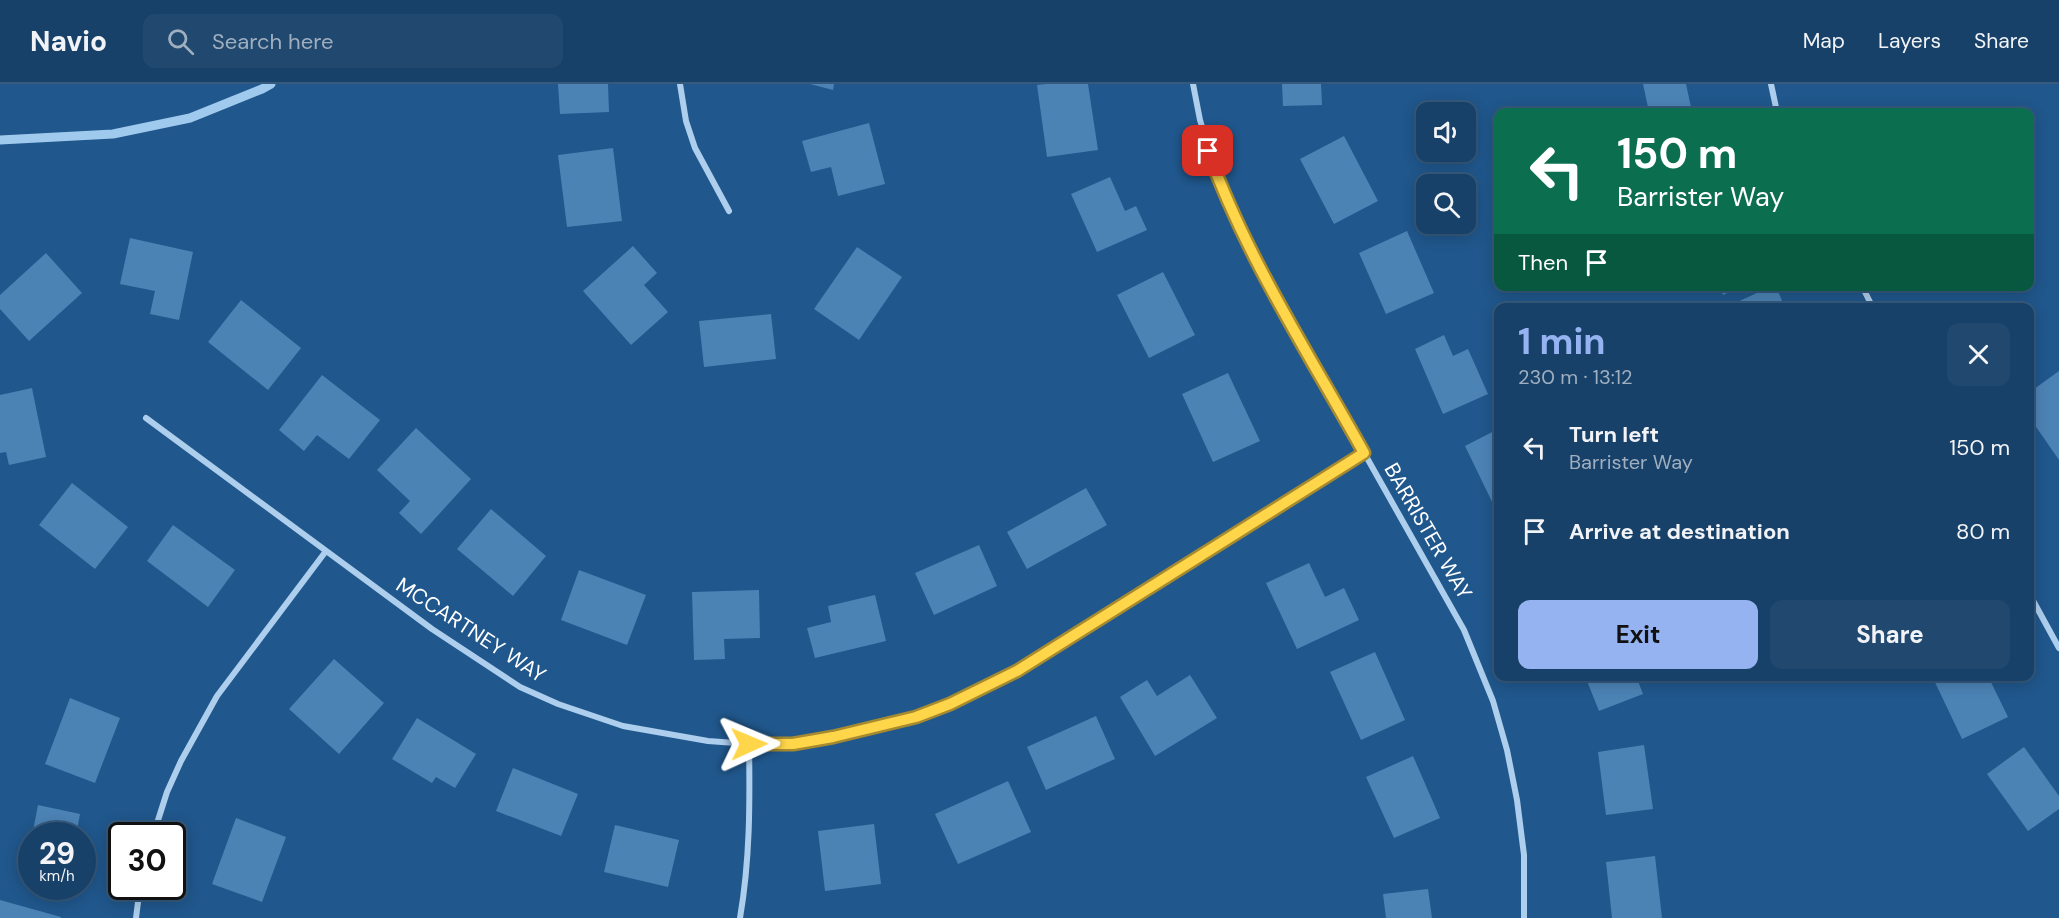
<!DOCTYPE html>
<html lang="en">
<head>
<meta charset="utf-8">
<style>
	:root { --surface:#184169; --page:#21486f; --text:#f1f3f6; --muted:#9fafc0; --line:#365a7d; --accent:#95b2f1 }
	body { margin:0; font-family:"DM Sans",sans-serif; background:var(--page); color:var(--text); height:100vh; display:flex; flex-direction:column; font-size:22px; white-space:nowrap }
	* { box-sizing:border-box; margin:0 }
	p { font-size:20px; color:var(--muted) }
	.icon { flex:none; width:33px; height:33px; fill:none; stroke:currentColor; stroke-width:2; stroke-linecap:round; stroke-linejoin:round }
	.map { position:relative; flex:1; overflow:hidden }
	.sheet { position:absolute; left:1494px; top:219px; width:540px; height:378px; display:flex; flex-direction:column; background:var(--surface); border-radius:12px; box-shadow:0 3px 15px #0003,0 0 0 2px var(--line) }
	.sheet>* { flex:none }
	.top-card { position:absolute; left:1494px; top:24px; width:540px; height:183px; border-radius:12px; box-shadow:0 3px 15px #0003,0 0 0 2px var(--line); background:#0b6e4f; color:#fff; overflow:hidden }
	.buttons { position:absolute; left:1416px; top:18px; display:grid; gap:12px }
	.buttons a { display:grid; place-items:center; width:60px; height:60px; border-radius:12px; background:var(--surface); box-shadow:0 3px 15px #0003,0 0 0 2px var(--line); font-size:30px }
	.speed { position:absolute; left:18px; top:738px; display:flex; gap:12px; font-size:30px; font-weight:700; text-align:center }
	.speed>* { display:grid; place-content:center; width:78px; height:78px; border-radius:50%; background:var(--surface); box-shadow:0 3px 15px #0003,0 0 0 2px var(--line); line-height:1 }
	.speed small { font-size:15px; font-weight:400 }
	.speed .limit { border:3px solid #111; border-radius:9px; background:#fff; color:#111 }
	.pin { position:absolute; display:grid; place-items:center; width:51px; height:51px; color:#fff; margin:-26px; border-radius:12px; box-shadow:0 3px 9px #0006 }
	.me { position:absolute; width:66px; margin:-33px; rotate:89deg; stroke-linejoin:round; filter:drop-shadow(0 0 4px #0008) }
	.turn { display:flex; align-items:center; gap:21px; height:126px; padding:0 24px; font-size:27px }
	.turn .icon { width:78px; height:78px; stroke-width:2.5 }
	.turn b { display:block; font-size:42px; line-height:51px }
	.then { display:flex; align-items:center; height:57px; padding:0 24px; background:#0003; gap:12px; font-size:22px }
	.round { display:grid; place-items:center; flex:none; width:63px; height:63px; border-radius:12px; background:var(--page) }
	.headline { display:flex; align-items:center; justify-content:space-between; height:102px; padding:0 24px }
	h1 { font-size:36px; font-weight:700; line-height:45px; color:var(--accent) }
	.cta { display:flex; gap:12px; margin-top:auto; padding:12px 24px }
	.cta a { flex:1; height:69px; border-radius:12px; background:var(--accent); color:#111; font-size:24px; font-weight:700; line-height:69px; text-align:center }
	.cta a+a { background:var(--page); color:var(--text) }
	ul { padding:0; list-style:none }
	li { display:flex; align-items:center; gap:18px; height:84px; padding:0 24px }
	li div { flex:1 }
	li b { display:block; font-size:22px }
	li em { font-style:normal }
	header { display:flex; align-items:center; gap:36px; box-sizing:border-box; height:84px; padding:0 30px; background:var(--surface); border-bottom:2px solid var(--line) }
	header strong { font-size:28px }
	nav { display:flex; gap:33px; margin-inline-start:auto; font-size:21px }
	.search { width:420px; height:54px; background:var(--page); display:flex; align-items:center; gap:15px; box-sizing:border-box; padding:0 21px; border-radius:12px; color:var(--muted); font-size:22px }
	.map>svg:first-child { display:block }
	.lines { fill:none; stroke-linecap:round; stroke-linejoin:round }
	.stream { stroke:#a0caed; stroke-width:9 }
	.building { fill:#4c83b5 }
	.street { stroke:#adceec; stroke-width:6 }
	.route-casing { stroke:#a68a30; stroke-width:15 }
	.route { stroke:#ffd54a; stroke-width:10 }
	.labels { text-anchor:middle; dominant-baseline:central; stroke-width:6; stroke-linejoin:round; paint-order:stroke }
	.street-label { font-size:21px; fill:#fff; stroke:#20578c }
</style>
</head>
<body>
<header>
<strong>Navio</strong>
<div class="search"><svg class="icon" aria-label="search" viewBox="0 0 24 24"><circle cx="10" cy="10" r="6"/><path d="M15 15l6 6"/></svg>Search here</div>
<nav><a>Map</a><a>Layers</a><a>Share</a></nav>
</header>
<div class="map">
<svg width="2059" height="834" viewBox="0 0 2059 834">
	<rect width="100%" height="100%" fill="#20578c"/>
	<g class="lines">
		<path class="stream" d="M 0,56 L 113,50 L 190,34 L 262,5 L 271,0"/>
	</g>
	<path class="building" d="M 558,0 L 608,0 L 609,28 L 560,30 Z
		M 810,0 L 834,0 L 833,6 Z
		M 1046,0 L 1088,0 L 1098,66 L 1047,73 L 1037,1 Z
		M 1282,0 L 1321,0 L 1322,21 L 1283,22 Z
		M 1643,0 L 1686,0 L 1692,28 L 1649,28 Z
		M 869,39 L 885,100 L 838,112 L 831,83 L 811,88 L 802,57 Z
		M 1344,52 L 1378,117 L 1334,140 L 1300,75 Z
		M 613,64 L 622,137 L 567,143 L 558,71 Z
		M 1110,93 L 1125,127 L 1136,122 L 1147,146 L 1097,168 L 1071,110 Z
		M 1407,147 L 1434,209 L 1386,230 L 1359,169 Z
		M 130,154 L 193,168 L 179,236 L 150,230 L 155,207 L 120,200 Z
		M 633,162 L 657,189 L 644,201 L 668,228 L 631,261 L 583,207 Z
		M 857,163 L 902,193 L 859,256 L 814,225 Z
		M 46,169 L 82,209 L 29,257 L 0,225 L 0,211 Z
		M 1163,188 L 1195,251 L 1149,274 L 1117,211 Z
		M 1719,202 L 1742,202 L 1723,211 Z
		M 1772,202 L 1776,202 L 1785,224 L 1734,224 L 1733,220 Z
		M 241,216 L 301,264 L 268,306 L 208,258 Z
		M 771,230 L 776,275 L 704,283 L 699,237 Z
		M 1444,251 L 1453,272 L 1468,265 L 1488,310 L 1443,330 L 1415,265 Z
		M 2059,287 L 2059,376 L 2030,334 L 2030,308 Z
		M 1228,289 L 1260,357 L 1213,378 L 1182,310 Z
		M 322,291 L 380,336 L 349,375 L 317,351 L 304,367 L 279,346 Z
		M 32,304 L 46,373 L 9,381 L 6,368 L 0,369 L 0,311 Z
		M 416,344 L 471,395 L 421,450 L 399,429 L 410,417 L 377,386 Z
		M 1498,345 L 1498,423 L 1495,424 L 1465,362 Z
		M 72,399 L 128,443 L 95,485 L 39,441 Z
		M 1086,404 L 1107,441 L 1027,485 L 1007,448 Z
		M 491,425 L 546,472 L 513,512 L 457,465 Z
		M 173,441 L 235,486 L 208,523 L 147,477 Z
		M 979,461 L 997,502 L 934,531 L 915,489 Z
		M 1309,479 L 1325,513 L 1344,504 L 1359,536 L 1297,565 L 1266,499 Z
		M 579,486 L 646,511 L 627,561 L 561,536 Z
		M 759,506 L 760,554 L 724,555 L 725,575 L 694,576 L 692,508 Z
		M 875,511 L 886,557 L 815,574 L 807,544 L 831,538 L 828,522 Z
		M 1375,568 L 1405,636 L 1361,656 L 1330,588 Z
		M 334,575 L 384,619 L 339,670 L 289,625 Z
		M 1190,591 L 1217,634 L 1155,672 L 1120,613 L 1147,596 L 1157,612 Z
		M 1585,592 L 1636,592 L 1643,610 L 1599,627 Z
		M 1932,592 L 1988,592 L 2008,633 L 1962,655 Z
		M 70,614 L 120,634 L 95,699 L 45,680 Z
		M 1096,632 L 1115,675 L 1046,706 L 1027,663 Z
		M 417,634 L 476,670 L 455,704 L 436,693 L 432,699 L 392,675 Z
		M 1644,661 L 1653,725 L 1606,731 L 1598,668 Z
		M 2024,663 L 2059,712 L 2059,725 L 2028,747 L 1987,690 Z
		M 1413,672 L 1440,734 L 1394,754 L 1366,693 Z
		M 513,684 L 578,710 L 561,752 L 496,727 Z
		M 1008,697 L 1031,748 L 958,780 L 935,730 Z
		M 38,721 L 80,730 L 76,752 L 32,752 Z
		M 236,734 L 286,753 L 262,818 L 212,800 Z
		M 874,740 L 881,800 L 825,807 L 818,747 Z
		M 615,741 L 679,756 L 668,803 L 604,788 Z
		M 30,759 L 32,759 L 32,798 L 23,796 Z
		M 1655,772 L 1662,834 L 1612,834 L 1606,778 Z
		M 1428,805 L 1432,834 L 1386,834 L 1383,810 Z
		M 0,816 L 61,833 L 61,834 L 0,834 Z"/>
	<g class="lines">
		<path class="street" d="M 680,0 L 686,37 L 695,64 L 729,127
			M 1193,0 L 1200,36 L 1218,96 L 1265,193 L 1464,546 L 1493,617 L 1507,666 L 1517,716 L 1524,771 L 1524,834
			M 1771,0 L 1777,28
			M 1862,202 L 1873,224
			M 146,334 L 432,545 L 520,603 L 558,620 L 623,642 L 708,657 L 749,660 L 793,660 L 833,653 L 916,633 L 950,620 L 1017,587 L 1364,369
			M 2030,511 L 2059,564
			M 153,752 L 167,708 L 181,677 L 217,612 L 326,467
			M 136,834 L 140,802
			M 740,834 C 750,776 750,719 749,660"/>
	</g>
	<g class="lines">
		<g class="route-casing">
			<path id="route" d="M 749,660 L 793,660 L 833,653 L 916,633 L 950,620 L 1017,587 L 1364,369 C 1309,270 1246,173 1208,67"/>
		</g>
		<use href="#route" class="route"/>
	</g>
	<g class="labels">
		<g class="street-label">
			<text transform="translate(1428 447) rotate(60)">BARRISTER WAY</text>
			<text transform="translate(471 546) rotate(33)">MCCARTNEY WAY</text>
		</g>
	</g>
</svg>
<div class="buttons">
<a><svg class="icon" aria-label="sound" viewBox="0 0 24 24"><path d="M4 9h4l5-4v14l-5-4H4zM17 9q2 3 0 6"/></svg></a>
<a><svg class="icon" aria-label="search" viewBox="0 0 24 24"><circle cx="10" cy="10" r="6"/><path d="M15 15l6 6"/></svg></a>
</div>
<div class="speed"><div>29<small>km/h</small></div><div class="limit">30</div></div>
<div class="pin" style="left:1208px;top:67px;background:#d93025"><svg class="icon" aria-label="arrive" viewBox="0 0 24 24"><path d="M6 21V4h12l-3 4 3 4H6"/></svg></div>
<svg class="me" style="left:749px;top:660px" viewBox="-20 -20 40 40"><path d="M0-17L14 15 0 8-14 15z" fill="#ffd54a" stroke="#fff" stroke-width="4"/></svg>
<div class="top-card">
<div class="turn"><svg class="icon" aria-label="left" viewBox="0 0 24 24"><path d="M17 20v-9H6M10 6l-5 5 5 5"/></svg><div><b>150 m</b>Barrister Way</div></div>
<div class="then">Then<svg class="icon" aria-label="arrive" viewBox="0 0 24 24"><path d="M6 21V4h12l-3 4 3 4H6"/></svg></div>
</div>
<section class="sheet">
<div class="headline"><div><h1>1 min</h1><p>230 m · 13:12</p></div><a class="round"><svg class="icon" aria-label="close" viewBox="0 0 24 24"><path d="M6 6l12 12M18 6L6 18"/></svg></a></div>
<ul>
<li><svg class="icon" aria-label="left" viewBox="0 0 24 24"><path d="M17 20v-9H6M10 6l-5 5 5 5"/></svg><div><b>Turn left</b><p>Barrister Way</p></div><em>150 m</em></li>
<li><svg class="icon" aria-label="arrive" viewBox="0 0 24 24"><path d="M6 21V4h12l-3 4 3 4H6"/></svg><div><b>Arrive at destination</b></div><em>80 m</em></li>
</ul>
<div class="cta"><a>Exit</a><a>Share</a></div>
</section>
</div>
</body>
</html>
